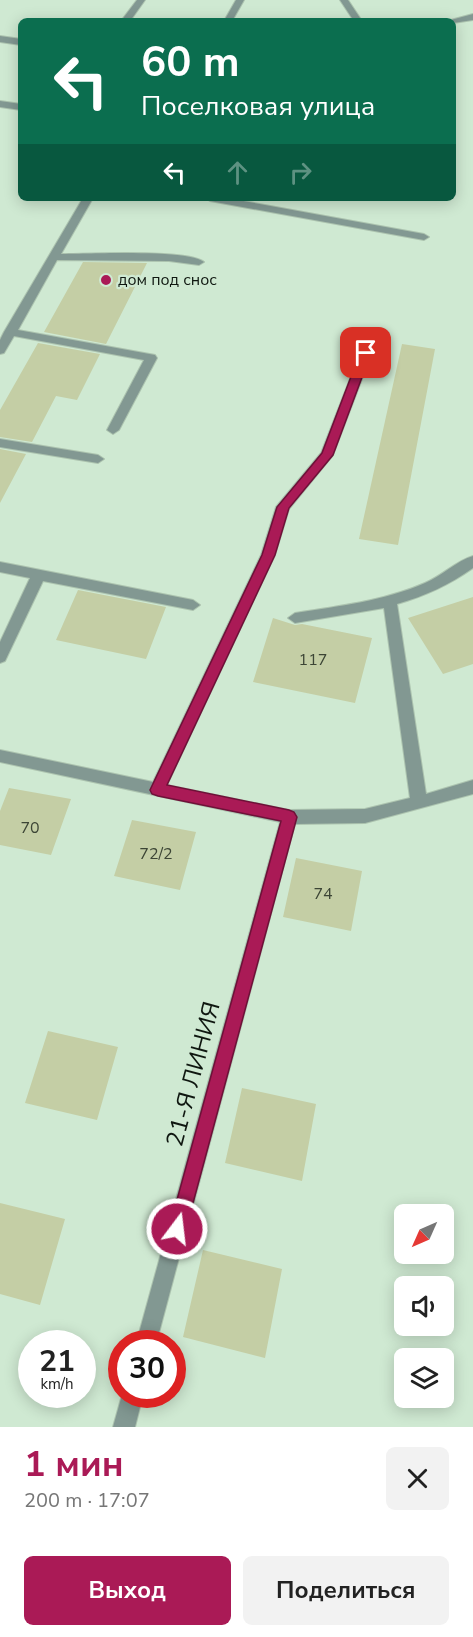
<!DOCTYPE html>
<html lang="ru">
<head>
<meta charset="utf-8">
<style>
	:root { --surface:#fff; --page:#f2f2f2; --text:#222; --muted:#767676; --accent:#aa1a56 }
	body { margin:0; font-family:"Nunito Sans",sans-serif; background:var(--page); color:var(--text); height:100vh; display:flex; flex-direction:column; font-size:22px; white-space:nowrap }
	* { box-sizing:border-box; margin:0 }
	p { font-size:20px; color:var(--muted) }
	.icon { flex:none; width:33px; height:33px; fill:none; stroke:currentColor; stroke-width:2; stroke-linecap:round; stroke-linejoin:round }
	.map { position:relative; height:1427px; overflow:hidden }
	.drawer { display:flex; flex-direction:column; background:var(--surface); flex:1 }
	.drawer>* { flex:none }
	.hud { position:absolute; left:18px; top:18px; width:438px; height:183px; border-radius:9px; box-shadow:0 3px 15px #0003; background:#0b6e4f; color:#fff; overflow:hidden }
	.needle { width:39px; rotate:225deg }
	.controls { position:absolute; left:394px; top:1204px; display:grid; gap:12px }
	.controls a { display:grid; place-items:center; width:60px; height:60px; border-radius:9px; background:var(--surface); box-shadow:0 3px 15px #0003; font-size:30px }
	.speed { position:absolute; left:18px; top:1330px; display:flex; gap:12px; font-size:30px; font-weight:700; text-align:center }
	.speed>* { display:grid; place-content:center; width:78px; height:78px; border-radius:50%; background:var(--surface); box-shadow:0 3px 15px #0003; line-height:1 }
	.speed small { font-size:15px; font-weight:400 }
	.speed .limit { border:9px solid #d22; background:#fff; color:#111 }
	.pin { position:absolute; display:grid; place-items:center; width:51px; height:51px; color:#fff; margin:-26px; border-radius:12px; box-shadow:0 3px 9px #0006 }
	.me { position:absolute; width:66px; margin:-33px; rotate:15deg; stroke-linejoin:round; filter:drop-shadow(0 0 4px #0008) }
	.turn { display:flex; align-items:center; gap:21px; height:126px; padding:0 24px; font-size:27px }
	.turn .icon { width:78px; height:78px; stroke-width:2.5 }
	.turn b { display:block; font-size:42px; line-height:51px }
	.lanes { display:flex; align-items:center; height:57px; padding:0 24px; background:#0003; justify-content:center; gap:30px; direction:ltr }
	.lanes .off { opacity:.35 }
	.round { display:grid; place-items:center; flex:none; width:63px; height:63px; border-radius:9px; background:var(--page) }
	.headline { display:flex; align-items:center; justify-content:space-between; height:102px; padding:0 24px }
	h1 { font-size:36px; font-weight:700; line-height:45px; color:var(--accent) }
	.button { display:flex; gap:12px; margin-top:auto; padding:12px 24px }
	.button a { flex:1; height:69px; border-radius:9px; background:var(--accent); color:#fff; font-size:24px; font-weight:700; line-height:69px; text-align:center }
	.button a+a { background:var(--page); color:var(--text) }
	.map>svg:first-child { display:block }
	.building { fill:#c4cea5 }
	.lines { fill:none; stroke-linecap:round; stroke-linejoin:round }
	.minor-casing { stroke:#acc3af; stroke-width:2 }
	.minor { fill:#829892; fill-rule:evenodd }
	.route { fill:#aa1a56; stroke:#6e1138; stroke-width:1.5 }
	.poi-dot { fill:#aa1a56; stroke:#cfe9d2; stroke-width:2 }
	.labels { text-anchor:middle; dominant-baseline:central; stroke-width:4.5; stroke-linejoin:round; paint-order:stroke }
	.far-poi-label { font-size:16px; fill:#0f1710; stroke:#cfe9d2; text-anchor:start }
	.number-label { font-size:16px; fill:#3c4535 }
	.near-street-label { font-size:24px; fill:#0f1710; stroke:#cfe9d2 }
</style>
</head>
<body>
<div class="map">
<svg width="473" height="1427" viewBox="0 0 473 1427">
	<rect width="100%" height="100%" fill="#cfe9d2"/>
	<path class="building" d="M 83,262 L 147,263 L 106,344 L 44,332 Z
		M 38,343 L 100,354 L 77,400 L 56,396 L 32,442 L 0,437 L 0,410 Z
		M 402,344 L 435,349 L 398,545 L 359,539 Z
		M 0,449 L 26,454 L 0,503 Z
		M 78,590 L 166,607 L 146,659 L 56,640 Z
		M 473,597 L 473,664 L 443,674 L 408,618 Z
		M 273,618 L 295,625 L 302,624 L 372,638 L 355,703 L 253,682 Z
		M 9,788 L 71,799 L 51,855 L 0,845 L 0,811 Z
		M 132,820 L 196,832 L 180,890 L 114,876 Z
		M 296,858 L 362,871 L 351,931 L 283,917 Z
		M 48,1031 L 118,1047 L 97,1120 L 25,1103 Z
		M 242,1088 L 316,1104 L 302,1181 L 225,1163 Z
		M 0,1203 L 65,1219 L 40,1305 L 0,1294 Z
		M 203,1250 L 282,1269 L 265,1358 L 183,1337 Z"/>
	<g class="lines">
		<g class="minor-casing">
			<path id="minor" d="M 137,0 L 145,0 L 130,21 L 121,21 Z
				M 236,0 L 244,0 L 232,21 L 224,21 Z
				M 340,0 L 348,0 L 362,21 L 354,21 Z
				M 473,14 L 473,20 L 453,23 L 453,21 L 447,21 Z
				M 0,36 L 21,39 L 21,45 L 0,42 Z
				M 0,101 L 21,104 L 21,110 L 0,107 Z
				M 83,198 L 93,198 L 61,254 C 87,254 189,249 204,262 L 199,265 L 169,261 L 57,260 L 18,330 L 155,355 L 157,358 L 119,430 L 113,434 L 107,430 L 144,360 L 14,336 L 4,353 L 0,354 L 0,340 L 4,332 Z
				M 205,198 L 227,198 L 424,234 L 429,237 L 424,240 L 210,201 Z
				M 366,349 L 372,353 L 333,455 L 289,509 L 275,555 L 167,785 L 289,810 L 365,809 L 410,798 L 384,608 L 295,623 L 288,618 L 295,613 C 339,606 384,601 425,583 C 442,576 456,561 473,556 L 473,568 C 449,585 425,596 397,604 L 426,794 L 473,780 L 473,794 L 365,823 L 295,824 L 156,1344 L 136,1344 L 280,822 L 0,762 L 0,750 L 153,782 L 261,555 L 276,507 L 321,453 L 360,353 Z
				M 0,439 L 98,455 L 104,459 L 98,463 L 0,447 Z
				M 0,562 L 193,600 L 200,605 L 193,610 L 43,581 L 5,661 L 0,663 L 0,642 L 30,578 L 0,572 Z
				M 122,1395 L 143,1395 L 135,1427 L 113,1427 Z"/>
		</g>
		<use href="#minor" class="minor"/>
	</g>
	<path class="route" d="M 366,349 L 371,353 L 333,455 L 289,508 L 275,555 L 167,785 L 289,810 L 294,812 L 297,817 L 186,1229 L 184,1235 L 177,1238 L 171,1235 L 169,1229 L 281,821 L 158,796 L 152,794 L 150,790 L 262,555 L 277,507 L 322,453 L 360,353 Z"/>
	<circle class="poi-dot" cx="106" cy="280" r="6"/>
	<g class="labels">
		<g class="far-poi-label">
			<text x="118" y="280">дом под снос</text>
		</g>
		<g class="number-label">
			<text x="313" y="660">117</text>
			<text x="30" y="828">70</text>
			<text x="156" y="854">72/2</text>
			<text x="323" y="894">74</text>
		</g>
		<g class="near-street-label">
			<text transform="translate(193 1074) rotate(-75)">21-Я ЛИНИЯ</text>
		</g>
	</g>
</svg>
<div class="controls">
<a><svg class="needle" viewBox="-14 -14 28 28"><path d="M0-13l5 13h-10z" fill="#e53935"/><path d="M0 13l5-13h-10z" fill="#767676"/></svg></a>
<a><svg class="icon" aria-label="sound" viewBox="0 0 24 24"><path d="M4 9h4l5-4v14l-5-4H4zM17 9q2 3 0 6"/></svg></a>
<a><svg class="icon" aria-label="layers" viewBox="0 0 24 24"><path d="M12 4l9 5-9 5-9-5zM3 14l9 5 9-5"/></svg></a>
</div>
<div class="speed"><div>21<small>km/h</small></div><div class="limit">30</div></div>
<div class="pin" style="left:366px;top:353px;background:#d93025"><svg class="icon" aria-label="arrive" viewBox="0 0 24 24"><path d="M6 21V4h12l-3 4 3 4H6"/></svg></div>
<svg class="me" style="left:177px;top:1229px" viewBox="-20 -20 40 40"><circle r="17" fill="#aa1a56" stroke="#fff" stroke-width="3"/><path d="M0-11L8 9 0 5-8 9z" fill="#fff"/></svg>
<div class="hud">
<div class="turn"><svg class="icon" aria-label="left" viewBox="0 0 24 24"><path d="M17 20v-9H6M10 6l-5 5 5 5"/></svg><div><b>60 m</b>Поселковая улица</div></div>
<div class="lanes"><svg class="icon" aria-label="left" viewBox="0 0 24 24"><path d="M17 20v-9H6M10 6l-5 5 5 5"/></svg><svg class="icon off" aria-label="ahead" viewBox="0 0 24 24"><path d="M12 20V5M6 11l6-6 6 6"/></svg><svg class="icon off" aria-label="right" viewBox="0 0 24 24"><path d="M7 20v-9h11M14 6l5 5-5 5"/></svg></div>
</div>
</div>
<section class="drawer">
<div class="headline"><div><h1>1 мин</h1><p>200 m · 17:07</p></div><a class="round"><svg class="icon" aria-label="close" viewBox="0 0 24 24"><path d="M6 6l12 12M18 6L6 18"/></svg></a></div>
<div class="button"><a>Выход</a><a>Поделиться</a></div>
</section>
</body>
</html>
